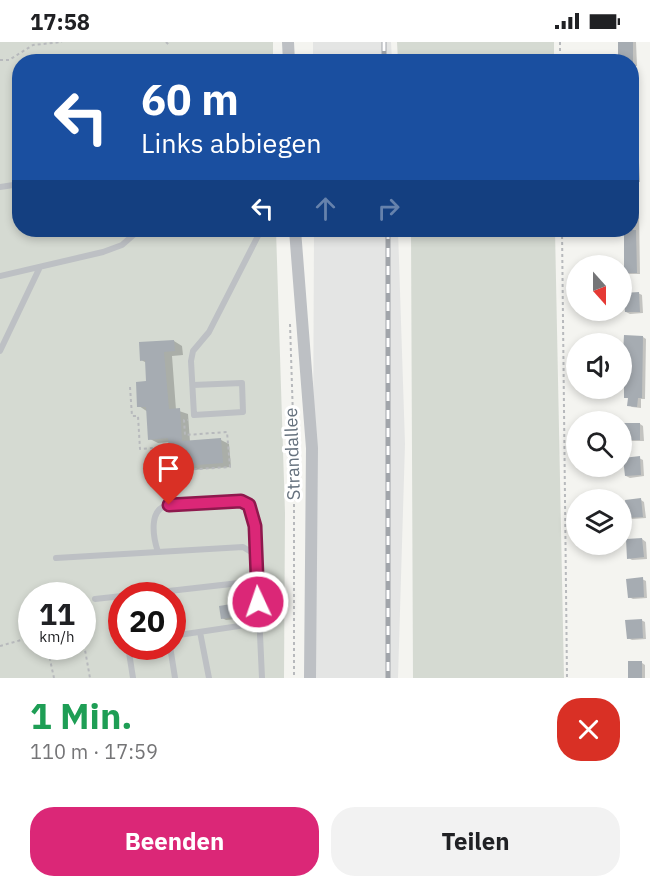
<!DOCTYPE html>
<html lang="de">
<head>
<meta charset="utf-8">
<style>
	:root { --surface:#fff; --page:#f2f2f2; --text:#202124; --muted:#757577; --accent:#db2777 }
	body { margin:0; font-family:"IBM Plex Sans",sans-serif; background:var(--page); color:var(--text); height:100vh; display:flex; flex-direction:column; font-size:22px; white-space:nowrap }
	* { box-sizing:border-box; margin:0 }
	p { font-size:20px; color:var(--muted) }
	.icon { flex:none; width:33px; height:33px; fill:none; stroke:currentColor; stroke-width:2; stroke-linecap:round; stroke-linejoin:round }
	.map { position:relative; height:636px; overflow:hidden }
	.side { display:flex; flex-direction:column; background:var(--surface); flex:1 }
	.side>* { flex:none }
	.top-card { position:absolute; left:12px; top:12px; width:627px; height:183px; border-radius:24px; box-shadow:0 3px 9px #0003; background:#1a4fa0; color:#fff; overflow:hidden }
	.needle { width:39px; rotate:159deg }
	.controls { position:absolute; left:566px; top:213px; display:grid; gap:12px }
	.controls a { display:grid; place-items:center; width:66px; height:66px; border-radius:50%; background:var(--surface); box-shadow:0 3px 9px #0003; font-size:30px }
	.speed { position:absolute; left:18px; top:540px; display:flex; gap:12px; font-size:30px; font-weight:700; text-align:center }
	.speed>* { display:grid; place-content:center; width:78px; height:78px; border-radius:50%; background:var(--surface); box-shadow:0 3px 9px #0003; line-height:1 }
	.speed small { font-size:15px; font-weight:400 }
	.speed .limit { border:9px solid #d22; background:#fff; color:#111 }
	.pin { position:absolute; display:grid; place-items:center; width:51px; height:51px; color:#fff; margin:-62px -26px; border-radius:50% 50% 50% 0; rotate:-45deg; box-shadow:0 0 6px #0007 }
	.pin .icon { rotate:45deg }
	.me { position:absolute; width:66px; margin:-33px; rotate:357deg; stroke-linejoin:round; filter:drop-shadow(0 0 4px #0008) }
	.turn { display:flex; align-items:center; gap:21px; height:126px; padding:0 30px; font-size:27px }
	.turn .icon { width:78px; height:78px; stroke-width:2.5 }
	.turn b { display:block; font-size:42px; line-height:51px }
	.lanes { display:flex; align-items:center; height:57px; padding:0 30px; background:#0003; justify-content:center; gap:30px; direction:ltr }
	.lanes .off { opacity:.35 }
	.round { display:grid; place-items:center; flex:none; width:63px; height:63px; border-radius:24px; background:var(--page) }
	.headline { display:flex; align-items:center; justify-content:space-between; height:102px; padding:0 30px }
	h1 { font-size:36px; font-weight:700; line-height:45px; color:#1e9e55 }
	.primary-button { display:flex; gap:12px; margin-top:auto; padding:12px 30px }
	.primary-button a { flex:1; height:69px; border-radius:24px; background:var(--accent); color:#fff; font-size:24px; font-weight:700; line-height:69px; text-align:center }
	.primary-button a+a { background:var(--page); color:var(--text) }
	.status { display:flex; justify-content:space-between; align-items:center; height:42px; padding:0 30px; background:var(--surface); direction:ltr }
	.status svg { height:16px; fill:currentColor }
	.map>svg:first-child { display:block }
	.built { fill:#e4e5e4 }
	.green { fill:#d5dad2; fill-rule:evenodd }
	.shadow { fill:#0003 }
	.building { fill:#a6acb2 }
	.lines { fill:none; stroke-linecap:round; stroke-linejoin:round }
	.path { stroke:#b7b9bc; stroke-width:2; stroke-dasharray:3 3; stroke-linecap:butt }
	.lane { stroke:#bdc0c4; stroke-width:6 }
	.street { stroke:#bdc0c4; stroke-width:12 }
	.rail-casing { stroke:#a1a5aa; stroke-width:5 }
	.rail { stroke:#fff; stroke-width:3; stroke-dasharray:9; stroke-linecap:butt }
	.route-casing { stroke:#8e194d; stroke-width:15 }
	.route { stroke:#db2777; stroke-width:10 }
	.labels { text-anchor:middle; dominant-baseline:central; stroke-width:6; stroke-linejoin:round; paint-order:stroke }
	.street-label { font-size:18px; fill:#66727e; stroke:#fff }
</style>
</head>
<body>
<div class="status"><b>17:58</b><svg viewBox="0 0 49 12"><path d="M0 12V9h3v3zM5 12V6h3v6zM10 12V3h3v9zM15 12V0h3v12zM26 1h20v11H26zM47 4h2v5h-2z"/></svg></div>
<div class="map">
<svg width="650" height="636" viewBox="0 0 650 636">
	<rect width="100%" height="100%" fill="#f4f4f0"/>
	<path class="built" d="M 313,0 L 391,0 L 392,19 L 313,19 Z
		M 314,188 L 398,188 L 405,402 L 398,636 L 312,636 Z"/>
	<path class="green" d="M 0,0 L 273,0 L 273,19 L 20,20 L 20,188 L 276,188 L 285,471 L 284,636 L 0,636 ZM 32,554 L 82,554 L 82,604 L 32,604 ZM 122,554 L 172,554 L 172,604 L 122,604 Z
		M 397,0 L 554,0 L 554,19 L 398,19 Z
		M 411,188 L 555,188 L 564,636 L 413,636 Z"/>
	<path class="shadow" d="M 619,0 L 636,0 L 637,24 L 632,24 L 632,20 Z
		M 632,56 L 636,58 L 636,80 L 632,80 Z
		M 632,118 L 639,120 L 640,140 L 632,140 Z
		M 632,168 L 639,170 L 640,232 L 629,232 L 626,230 L 625,188 L 632,188 Z
		M 638,251 L 642,253 L 643,271 L 630,272 L 626,270 Z
		M 643,295 L 646,297 L 645,357 L 641,357 L 641,366 L 632,365 L 629,363 L 629,357 L 626,355 Z
		M 174,299 L 182,304 L 183,313 L 172,314 L 176,368 L 188,372 L 190,400 L 221,398 L 229,402 L 231,425 L 180,429 L 172,424 L 170,400 L 158,401 L 150,397 L 148,370 L 139,364 L 148,340 L 147,321 L 141,318 Z
		M 640,382 L 643,384 L 644,399 L 627,399 L 623,397 Z
		M 639,416 L 643,418 L 644,434 L 630,436 L 626,434 Z
		M 641,458 L 644,460 L 646,476 L 632,477 L 628,475 Z
		M 642,497 L 646,500 L 647,517 L 632,518 L 629,516 Z
		M 642,537 L 646,539 L 647,556 L 633,557 L 629,555 Z
		M 249,553 L 253,556 L 255,567 L 235,569 L 236,577 L 226,578 L 222,576 L 233,563 Z
		M 641,578 L 645,580 L 646,597 L 632,598 L 628,596 Z
		M 642,621 L 645,623 L 645,636 L 629,636 Z"/>
	<path class="building" d="M 618,0 L 633,0 L 633,20 L 618,20 Z
		M 624,188 L 636,188 L 637,231 L 624,231 Z
		M 639,250 L 640,270 L 625,270 L 623,251 Z
		M 624,293 L 643,294 L 642,356 L 638,356 L 637,365 L 627,364 L 628,356 L 624,356 L 624,329 L 622,329 Z
		M 174,298 L 175,309 L 164,310 L 169,367 L 180,366 L 182,399 L 221,396 L 223,421 L 170,425 L 168,396 L 148,398 L 146,365 L 137,365 L 136,340 L 146,339 L 145,318 L 140,319 L 139,300 Z
		M 622,381 L 640,381 L 640,398 L 622,398 Z
		M 640,414 L 641,433 L 625,434 L 623,416 Z
		M 641,456 L 643,475 L 627,476 L 625,458 Z
		M 642,496 L 644,515 L 627,517 L 626,497 Z
		M 643,535 L 644,555 L 628,556 L 626,537 Z
		M 249,552 L 252,565 L 232,569 L 230,555 Z
		M 231,562 L 233,575 L 221,577 L 219,564 Z
		M 642,577 L 643,596 L 627,597 L 625,578 Z
		M 628,619 L 642,619 L 642,636 L 628,636 Z"/>
	<g class="lines">
		<path class="path" d="M 166,0 L 170,4
			M 560,0 L 560,20
			M 0,18 L 9,18 L 33,3 L 62,0
			M 562,188 L 567,636
			M 290,282 L 294,406 L 294,636
			M 130,345 L 132,374 L 138,374 L 140,407 L 165,405 L 167,429 L 230,425 L 227,390 L 185,393 L 184,378 L 188,378
			M 82,591 L 90,636
			M 0,604 L 32,595
			M 47,604 L 54,636"/>
		<path class="lane" d="M 0,145 L 20,142
			M 0,234 L 103,210 L 122,203 L 139,188
			M 0,309 L 40,225
			M 193,343 L 242,341 L 243,370 L 194,373 L 191,319 L 193,309 L 209,290 L 261,188
			M 256,513 L 243,505 L 158,510 C 153,495 148,466 169,463 L 241,459 L 249,463 L 255,484 L 262,636
			M 56,516 L 158,510
			M 125,554 L 257,539
			M 95,557 L 122,554
			M 200,590 L 209,636
			M 172,594 L 260,581
			M 128,604 L 133,636
			M 170,604 L 175,636"/>
		<path class="street" d="M 288,0 L 289,20
			M 295,188 L 312,406 L 310,636"/>
		<g class="rail-casing">
			<path id="rail" d="M 384,0 L 384,20
				M 388,188 L 388,636"/>
		</g>
		<use href="#rail" class="rail"/>
	</g>
	<g class="lines">
		<g class="route-casing">
			<path id="route" d="M 169,463 L 241,459 L 249,463 L 255,484 L 258,560"/>
		</g>
		<use href="#route" class="route"/>
	</g>
	<g class="labels">
		<g class="street-label">
			<text transform="translate(292 412) rotate(-92)">Strandallee</text>
		</g>
	</g>
</svg>
<div class="controls">
<a><svg class="needle" viewBox="-14 -14 28 28"><path d="M0-13l5 13h-10z" fill="#e53935"/><path d="M0 13l5-13h-10z" fill="#757577"/></svg></a>
<a><svg class="icon" aria-label="sound" viewBox="0 0 24 24"><path d="M4 9h4l5-4v14l-5-4H4zM17 9q2 3 0 6"/></svg></a>
<a><svg class="icon" aria-label="search" viewBox="0 0 24 24"><circle cx="10" cy="10" r="6"/><path d="M15 15l6 6"/></svg></a>
<a><svg class="icon" aria-label="layers" viewBox="0 0 24 24"><path d="M12 4l9 5-9 5-9-5zM3 14l9 5 9-5"/></svg></a>
</div>
<div class="speed"><div>11<small>km/h</small></div><div class="limit">20</div></div>
<div class="pin" style="left:169px;top:463px;background:#d93025"><svg class="icon" aria-label="arrive" viewBox="0 0 24 24"><path d="M6 21V4h12l-3 4 3 4H6"/></svg></div>
<svg class="me" style="left:258px;top:560px" viewBox="-20 -20 40 40"><circle r="17" fill="#db2777" stroke="#fff" stroke-width="3"/><path d="M0-11L8 9 0 5-8 9z" fill="#fff"/></svg>
<div class="top-card">
<div class="turn"><svg class="icon" aria-label="left" viewBox="0 0 24 24"><path d="M17 20v-9H6M10 6l-5 5 5 5"/></svg><div><b>60 m</b>Links abbiegen</div></div>
<div class="lanes"><svg class="icon" aria-label="left" viewBox="0 0 24 24"><path d="M17 20v-9H6M10 6l-5 5 5 5"/></svg><svg class="icon off" aria-label="ahead" viewBox="0 0 24 24"><path d="M12 20V5M6 11l6-6 6 6"/></svg><svg class="icon off" aria-label="right" viewBox="0 0 24 24"><path d="M7 20v-9h11M14 6l5 5-5 5"/></svg></div>
</div>
</div>
<section class="side">
<div class="headline"><div><h1>1 Min.</h1><p>110 m · 17:59</p></div><a class="round" style="background:#d93025;color:#fff"><svg class="icon" aria-label="close" viewBox="0 0 24 24"><path d="M6 6l12 12M18 6L6 18"/></svg></a></div>
<div class="primary-button"><a>Beenden</a><a>Teilen</a></div>
</section>
</body>
</html>
